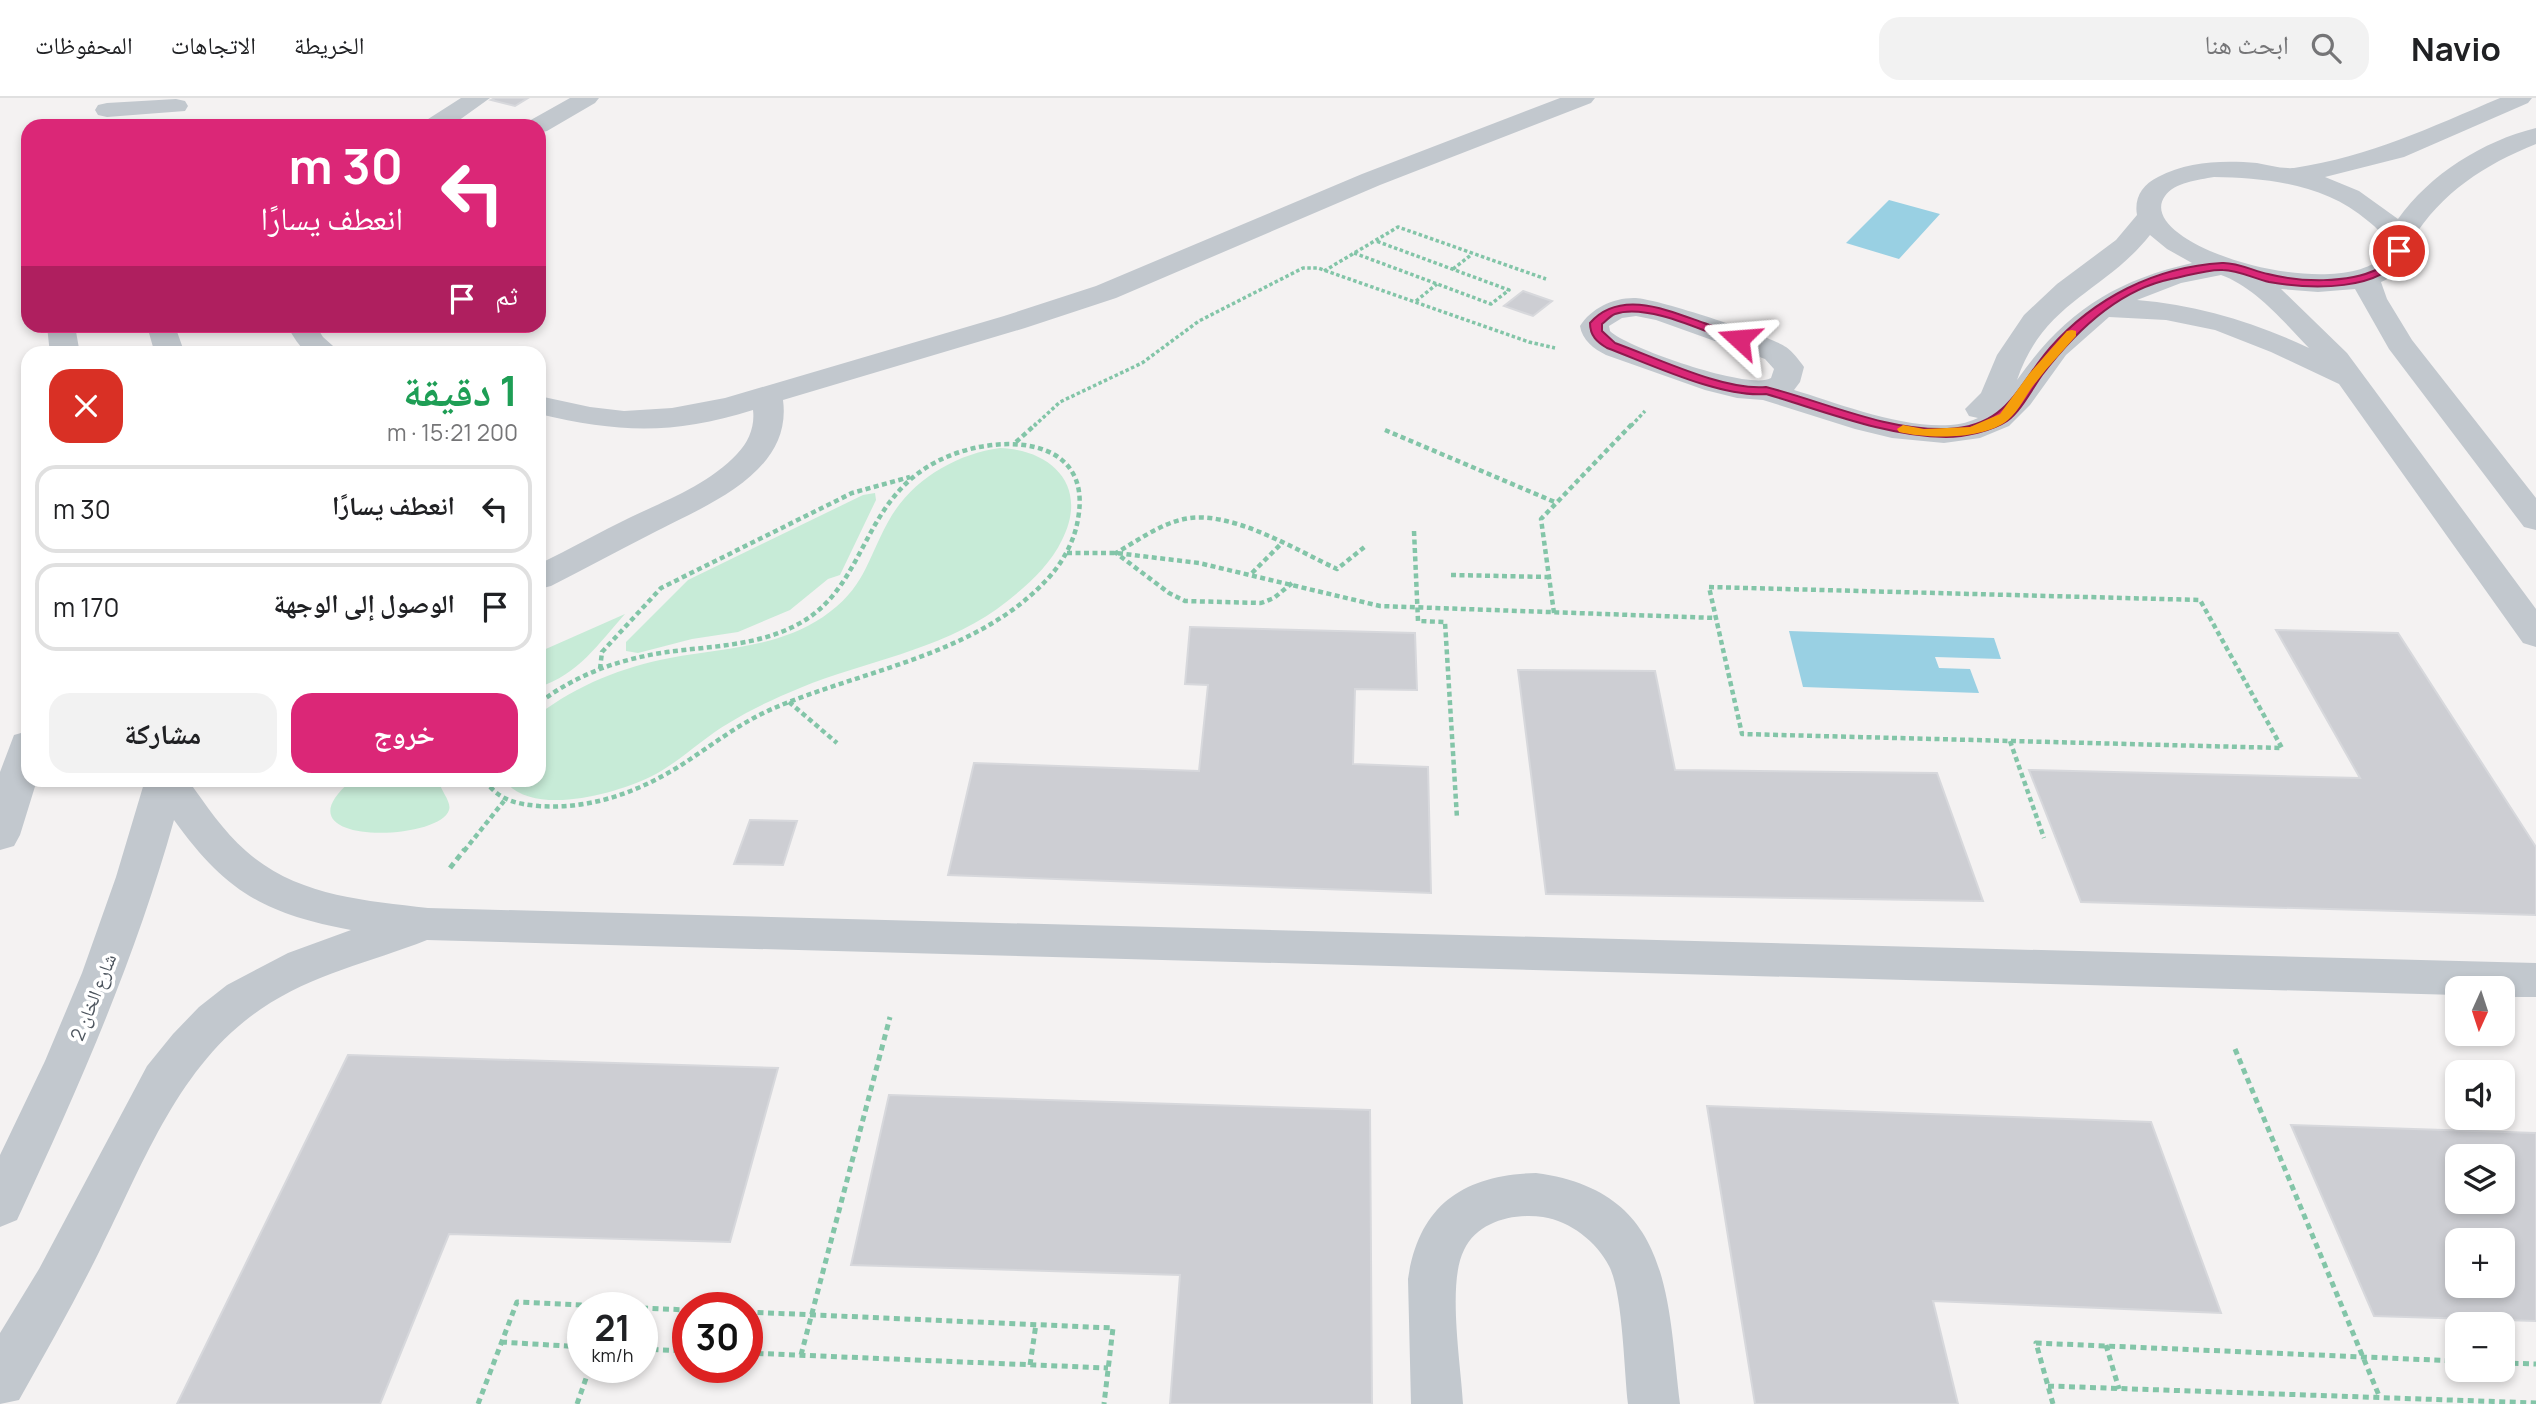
<!DOCTYPE html>
<html lang="ar">
<head>
<meta charset="utf-8">
<style>
	:root { --surface:#fff; --page:#f2f2f2; --text:#202124; --muted:#757577; --line:#e0e0e0; --accent:#db2777 }
	body { margin:0; font-family:Manrope,"Noto Naskh Arabic",sans-serif; background:var(--page); color:var(--text); direction:rtl; height:100vh; display:flex; flex-direction:column; font-size:26px; white-space:nowrap }
	* { box-sizing:border-box; margin:0 }
	p { font-size:23px; color:var(--muted) }
	.icon { flex:none; width:38px; height:38px; fill:none; stroke:currentColor; stroke-width:2; stroke-linecap:round; stroke-linejoin:round }
	.map { position:relative; flex:1; overflow:hidden; direction:ltr }
	.sheet { position:absolute; left:21px; top:248px; width:525px; height:441px; display:flex; flex-direction:column; background:var(--surface); border-radius:21px; box-shadow:0 4px 10px #0003; direction:rtl }
	.sheet>* { flex:none }
	.top-card { position:absolute; left:21px; top:21px; width:525px; height:214px; border-radius:21px; box-shadow:0 4px 10px #0003; direction:rtl; background:#db2777; color:#fff; overflow:hidden }
	.needle { width:46px; rotate:183deg }
	.tools { position:absolute; left:2445px; top:878px; display:grid; gap:14px }
	.tools a { display:grid; place-items:center; width:70px; height:70px; border-radius:14px; background:var(--surface); box-shadow:0 4px 10px #0003; font-size:35px }
	.speed { position:absolute; left:567px; top:1194px; display:flex; gap:14px; font-size:35px; font-weight:700; text-align:center }
	.speed>* { display:grid; place-content:center; width:91px; height:91px; border-radius:50%; background:var(--surface); box-shadow:0 4px 10px #0003; line-height:1 }
	.speed small { font-size:18px; font-weight:400 }
	.speed .limit { border:10px solid #d22; background:#fff; color:#111 }
	.pin { position:absolute; display:grid; place-items:center; width:60px; height:60px; color:#fff; margin:-30px; border:4px solid #fff; border-radius:50%; box-shadow:0 2px 7px #0007 }
	.me { position:absolute; width:77px; margin:-38px; rotate:289deg; stroke-linejoin:round; filter:drop-shadow(0 0 5px #0008) }
	.turn { display:flex; align-items:center; gap:24px; height:147px; padding:0 28px; font-size:32px }
	.turn .icon { width:91px; height:91px; stroke-width:2.5 }
	.turn b { display:block; font-size:49px; line-height:60px }
	.then { display:flex; align-items:center; height:66px; padding:0 28px; background:#0003; gap:14px; font-size:26px }
	.round { display:grid; place-items:center; flex:none; width:74px; height:74px; border-radius:21px; background:var(--page) }
	.head { display:flex; align-items:center; justify-content:space-between; height:119px; padding:0 28px }
	h1 { font-size:42px; font-weight:700; line-height:52px; color:#1e9e55 }
	.cta { display:flex; gap:14px; margin-top:auto; padding:14px 28px }
	.cta a { flex:1; height:80px; border-radius:21px; background:var(--accent); color:#fff; font-size:28px; font-weight:700; line-height:80px; text-align:center }
	.cta a+a { background:var(--page); color:var(--text) }
	ul { padding:0; list-style:none }
	li { display:flex; align-items:center; gap:21px; height:88px; margin:0 14px 10px; padding:0 14px; border:4px solid var(--line); border-radius:21px }
	li div { flex:1 }
	li b { display:block; font-size:26px }
	li em { font-style:normal }
	header { display:flex; align-items:center; gap:42px; box-sizing:border-box; height:98px; padding:0 35px; background:var(--surface); border-bottom:2px solid var(--line) }
	header strong { font-size:33px }
	nav { display:flex; gap:38px; margin-inline-start:auto; font-size:24px }
	.search { width:490px; height:63px; background:var(--page); display:flex; align-items:center; gap:18px; box-sizing:border-box; padding:0 24px; border-radius:21px; color:var(--muted); font-size:26px }
	.map>svg:first-child { display:block }
	.green { fill:#c7ebd7 }
	.water { fill:#99d0e3 }
	.building { fill:#cdced3; stroke:#d7d8dc; stroke-width:2; fill-rule:evenodd }
	.lines { fill:none; stroke-linecap:round; stroke-linejoin:round }
	.path-far2 { stroke:#83c5a8; stroke-width:3.5; stroke-dasharray:3.5 2.5; stroke-linecap:butt }
	.path-far1 { stroke:#83c5a8; stroke-width:4.5; stroke-dasharray:5 3.5; stroke-linecap:butt }
	.path { stroke:#83c5a8; stroke-width:5; stroke-dasharray:6 4.5; stroke-linecap:butt }
	.minor { fill:#c2c8ce; fill-rule:evenodd }
	.route { fill:#db2777; stroke:#8e194d; stroke-width:2 }
	.slow { fill:#f59e0b }
	.labels { text-anchor:middle; dominant-baseline:central; stroke-width:7; stroke-linejoin:round; paint-order:stroke }
	.street-label { font-size:19px; fill:#4c545d; stroke:#fff }
</style>
</head>
<body>
<header>
<strong>Navio</strong>
<div class="search"><svg class="icon" aria-label="search" viewBox="0 0 24 24"><circle cx="10" cy="10" r="6"/><path d="M15 15l6 6"/></svg>ابحث هنا</div>
<nav><a>الخريطة</a><a>الاتجاهات</a><a>المحفوظات</a></nav>
</header>
<div class="map">
<svg width="2536" height="1306" viewBox="0 0 2536 1306">
	<rect width="100%" height="100%" fill="#f4f2f2"/>
	<path class="green" d="M 1000,350 C 1053,352 1089,389 1062,442 C 1048,471 1022,492 997,511 C 938,553 865,563 800,590 C 776,600 751,611 729,625 C 701,641 679,665 650,679 C 615,696 533,719 505,683 L 539,682 L 539,616 C 578,587 622,569 670,560 C 724,550 776,550 823,519 C 865,490 866,464 888,424 C 910,383 955,356 1000,350 Z
		M 875,395 L 876,402 L 840,477 L 828,481 L 790,512 L 738,534 L 692,541 L 638,555 L 626,553 L 626,544 L 688,482 L 863,397 Z
		M 625,516 C 599,545 578,577 539,589 L 539,554 Z
		M 351,683 L 439,683 C 440,692 452,704 449,712 C 440,744 273,749 351,683 Z"/>
	<path class="water" d="M 1889,102 L 1940,116 L 1899,161 L 1846,145 Z
		M 1789,533 L 1994,540 L 2001,561 L 1935,559 L 1939,570 L 1970,571 L 1979,595 L 1803,589 Z"/>
	<path class="building" d="M 495,0 L 528,0 L 515,8 L 491,2 Z
		M 1523,193 L 1552,203 L 1533,218 L 1504,208 Z
		M 1190,529 L 1415,535 L 1417,592 L 1355,591 L 1353,666 L 1428,669 L 1431,795 L 948,777 L 974,665 L 1199,673 L 1208,587 L 1185,586 Z
		M 2276,532 L 2398,535 L 2536,749 L 2536,817 L 2081,804 L 2029,672 L 2360,680 Z
		M 1518,572 L 1655,573 L 1675,672 L 1937,675 L 1983,803 L 1546,796 Z
		M 750,722 L 797,723 L 783,767 L 734,766 Z
		M 348,957 L 778,970 L 730,1144 L 449,1136 L 380,1306 L 177,1306 Z
		M 889,997 L 1370,1012 L 1372,1306 L 1170,1306 L 1180,1177 L 851,1167 Z
		M 1707,1008 L 2151,1024 L 2221,1215 L 1933,1203 L 1958,1306 L 1755,1306 Z
		M 2291,1027 L 2536,1035 L 2536,1223 L 2374,1218 ZM 2457,1059 L 2502,1059 L 2502,1104 L 2457,1104 ZM 2457,1143 L 2502,1143 L 2502,1188 L 2457,1188 Z"/>
	<g class="lines">
		<path class="path-far2" d="M 1354,155 L 1491,206 L 1509,192 L 1376,143
			M 1453,171 L 1471,157
			M 1324,173 L 1398,129 L 1546,181
			M 1416,203 L 1437,186
			M 1034,328 L 1060,304 L 1142,265 L 1199,223 L 1303,170 L 1318,170 L 1529,244 L 1555,250
			M 1631,328 L 1645,313"/>
		<path class="path-far1" d="M 1385,332 L 1557,405
			M 1016,344 L 1036,326
			M 1414,433 L 1418,523 L 1445,524 L 1457,720
			M 1067,455 L 1116,455 L 1199,465 L 1380,508 L 1716,520
			M 1252,475 L 1281,446
			M 1451,477 L 1549,479
			M 1292,485 L 1274,500 L 1261,505 L 1185,503 L 1169,495 L 1116,455 C 1137,443 1160,426 1184,421 C 1230,411 1296,452 1337,471 L 1367,447
			M 1709,489 L 2200,502 L 2282,650 L 1742,636 Z
			M 1554,515 L 1541,421 L 1632,326
			M 600,571 L 602,554 L 661,490 L 852,395 L 910,379
			M 789,604 L 837,645
			M 2010,643 L 2044,740
			M 485,682 C 498,702 516,706 539,708 C 593,712 644,692 689,662 C 716,644 742,624 772,611 C 864,571 981,557 1051,477 C 1064,462 1075,441 1078,421 C 1094,334 992,335 938,363 C 862,401 867,486 802,524 C 761,548 712,548 667,554 C 620,561 577,576 539,605
			M 464,753 L 504,703"/>
		<path class="path" d="M 450,770 L 465,751
			M 2235,951 L 2380,1300
			M 642,1210 L 688,1212
			M 747,1214 L 1113,1230 L 1104,1306
			M 501,1244 L 583,1249
			M 2106,1247 L 2119,1291
			M 642,1251 L 688,1253
			M 747,1255 L 1108,1270
			M 801,1257 L 890,919
			M 2502,1265 L 2536,1266
			M 1030,1267 L 1036,1226
			M 2048,1288 L 2536,1305
			M 478,1306 L 517,1204 L 628,1209
			M 577,1306 L 590,1269
			M 2053,1306 L 2036,1245 L 2457,1263"/>
		<path class="minor" d="M 461,0 L 490,0 L 451,28 L 422,28 L 425,23 Z
			M 570,0 L 599,0 L 595,5 L 547,33 L 539,35 L 539,28 L 526,28 L 529,23 Z
			M 1560,0 L 1595,0 L 1591,5 L 1380,87 L 1116,200 L 1025,230 L 783,302 C 793,376 704,408 651,436 C 617,453 585,471 551,488 L 539,491 L 539,466 C 570,451 600,434 631,419 C 667,402 709,386 737,356 C 749,344 755,328 753,312 C 673,337 620,335 539,316 L 539,298 L 590,309 L 624,313 L 672,310 L 725,300 L 1004,218 L 1096,188 L 1362,76 Z
			M 2500,0 L 2532,0 L 2528,5 L 2404,59 L 2325,79 L 2359,93 L 2398,121 C 2430,76 2483,43 2536,30 L 2536,46 C 2484,67 2442,94 2412,142 C 2416,163 2399,177 2381,184 L 2387,201 L 2412,242 L 2536,400 L 2536,432 L 2524,429 L 2389,251 L 2355,191 L 2318,194 L 2281,191 L 2347,255 L 2536,511 L 2536,549 L 2523,545 L 2339,286 L 2271,254 L 2215,232 L 2166,222 L 2109,219 L 2066,257 L 2030,307 L 2009,328 L 1980,340 L 1944,345 L 1892,340 L 1855,331 L 1763,302 L 1737,300 L 1705,292 L 1606,257 C 1594,251 1582,242 1580,228 C 1591,210 1615,199 1636,200 C 1657,201 1769,237 1786,249 C 1793,254 1799,262 1804,269 L 1800,284 L 1794,292 C 1841,306 1931,343 1978,320 L 1969,318 L 1965,311 L 1981,295 L 1997,257 L 2024,217 L 2057,186 L 2116,142 L 2137,117 C 2134,100 2142,87 2158,79 C 2188,63 2224,62 2257,65 C 2268,67 2282,71 2294,70 C 2371,58 2429,30 2500,0 ZM 2214,79 C 2268,80 2325,86 2368,123 C 2380,132 2390,143 2383,159 C 2330,207 2131,145 2165,98 C 2175,84 2198,82 2214,79 ZM 2150,137 L 2167,151 L 2192,165 C 2113,183 2064,215 2017,282 C 2044,203 2104,195 2150,137 ZM 2221,177 C 2255,189 2284,224 2309,250 C 2254,224 2198,207 2137,202 L 2181,185 ZM 1636,218 L 1656,222 L 1765,261 L 1774,271 L 1771,280 C 1751,293 1627,250 1610,233 L 1609,228 L 1622,220 Z
			M 176,1 L 185,3 L 188,8 L 185,13 L 107,19 L 98,17 L 95,12 L 98,7 L 107,5 Z
			M 47,228 L 75,228 L 80,256 L 50,256 Z
			M 147,228 L 175,228 L 185,256 L 155,256 Z
			M 287,228 L 316,228 L 323,239 L 342,256 C 306,256 306,260 287,228 Z
			M 28,633 L 28,682 L 37,682 L 20,737 L 14,748 L 0,752 L 0,674 L 14,637 Z
			M 145,682 L 188,682 C 206,707 223,733 246,753 C 297,798 363,802 428,810 L 2536,865 L 2536,899 L 2502,899 L 2502,891 L 2457,891 L 2457,897 L 427,842 C 369,865 314,875 261,911 C 178,967 143,1067 100,1152 C 75,1203 47,1252 19,1302 L 0,1306 L 0,1235 L 39,1171 L 147,968 L 173,936 L 199,909 L 227,887 L 288,855 L 351,832 C 264,816 225,793 174,722 C 135,862 78,991 17,1122 L 0,1129 L 0,1057 L 45,963 L 82,875 L 116,779 Z
			M 1536,1075 C 1672,1093 1667,1199 1680,1306 L 1628,1306 C 1624,1273 1623,1195 1609,1168 C 1597,1144 1570,1123 1543,1119 C 1514,1115 1478,1123 1464,1152 C 1447,1185 1461,1267 1463,1306 L 1411,1306 L 1408,1181 C 1419,1107 1463,1077 1536,1075 Z"/>
	</g>
	<path class="route" d="M 2395,151 L 2405,153 C 2384,195 2309,191 2269,184 C 2255,181 2238,172 2223,172 C 2207,171 2187,178 2171,181 C 2118,192 2074,235 2042,277 C 2032,291 2021,313 2007,323 C 1992,333 1964,339 1946,339 C 1885,338 1824,313 1766,296 C 1721,300 1650,266 1607,250 C 1597,244 1590,238 1590,225 C 1620,191 1667,212 1704,225 C 1717,230 1734,233 1745,241 L 1734,244 C 1703,233 1647,205 1615,216 C 1610,218 1606,223 1602,226 L 1602,233 L 1615,245 C 1657,260 1724,293 1766,289 C 1825,304 1886,333 1947,331 C 2007,329 2016,290 2050,250 C 2094,200 2155,169 2222,165 C 2236,164 2254,173 2268,176 C 2300,184 2347,186 2378,171 C 2387,167 2390,159 2395,151 Z"/>
	<path class="slow" d="M 2072,232 L 2076,233 L 2076,238 C 2063,253 2049,267 2037,283 C 2027,294 2020,312 2008,322 C 1984,342 1928,341 1899,334 L 1897,331 L 1903,327 L 1924,331 L 1970,329 L 2000,316 L 2029,276 L 2067,233 Z"/>
	<g class="labels">
		<g class="street-label">
			<text transform="translate(93 899) rotate(-68)">شارع الخان 2</text>
		</g>
	</g>
</svg>
<div class="tools">
<a><svg class="needle" viewBox="-14 -14 28 28"><path d="M0-13l5 13h-10z" fill="#e53935"/><path d="M0 13l5-13h-10z" fill="#757577"/></svg></a>
<a><svg class="icon" aria-label="sound" viewBox="0 0 24 24"><path d="M4 9h4l5-4v14l-5-4H4zM17 9q2 3 0 6"/></svg></a>
<a><svg class="icon" aria-label="layers" viewBox="0 0 24 24"><path d="M12 4l9 5-9 5-9-5zM3 14l9 5 9-5"/></svg></a>
<a>+</a>
<a>−</a>
</div>
<div class="speed"><div>21<small>km/h</small></div><div class="limit">30</div></div>
<div class="pin" style="left:2399px;top:153px;background:#d93025"><svg class="icon" aria-label="arrive" viewBox="0 0 24 24"><path d="M6 21V4h12l-3 4 3 4H6"/></svg></div>
<svg class="me" style="left:1739px;top:241px" viewBox="-20 -20 40 40"><path d="M0-17L14 15 0 8-14 15z" fill="#db2777" stroke="#fff" stroke-width="4"/></svg>
<div class="top-card">
<div class="turn"><svg class="icon" aria-label="left" viewBox="0 0 24 24"><path d="M17 20v-9H6M10 6l-5 5 5 5"/></svg><div><b>30 m</b>انعطف يسارًا</div></div>
<div class="then">ثم<svg class="icon" aria-label="arrive" viewBox="0 0 24 24"><path d="M6 21V4h12l-3 4 3 4H6"/></svg></div>
</div>
<section class="sheet">
<div class="head"><div><h1>1 دقيقة</h1><p>200 m · 15:21</p></div><a class="round" style="background:#d93025;color:#fff"><svg class="icon" aria-label="close" viewBox="0 0 24 24"><path d="M6 6l12 12M18 6L6 18"/></svg></a></div>
<ul>
<li><svg class="icon" aria-label="left" viewBox="0 0 24 24"><path d="M17 20v-9H6M10 6l-5 5 5 5"/></svg><div><b>انعطف يسارًا</b></div><em>30 m</em></li>
<li><svg class="icon" aria-label="arrive" viewBox="0 0 24 24"><path d="M6 21V4h12l-3 4 3 4H6"/></svg><div><b>الوصول إلى الوجهة</b></div><em>170 m</em></li>
</ul>
<div class="cta"><a>خروج</a><a>مشاركة</a></div>
</section>
</div>
</body>
</html>
